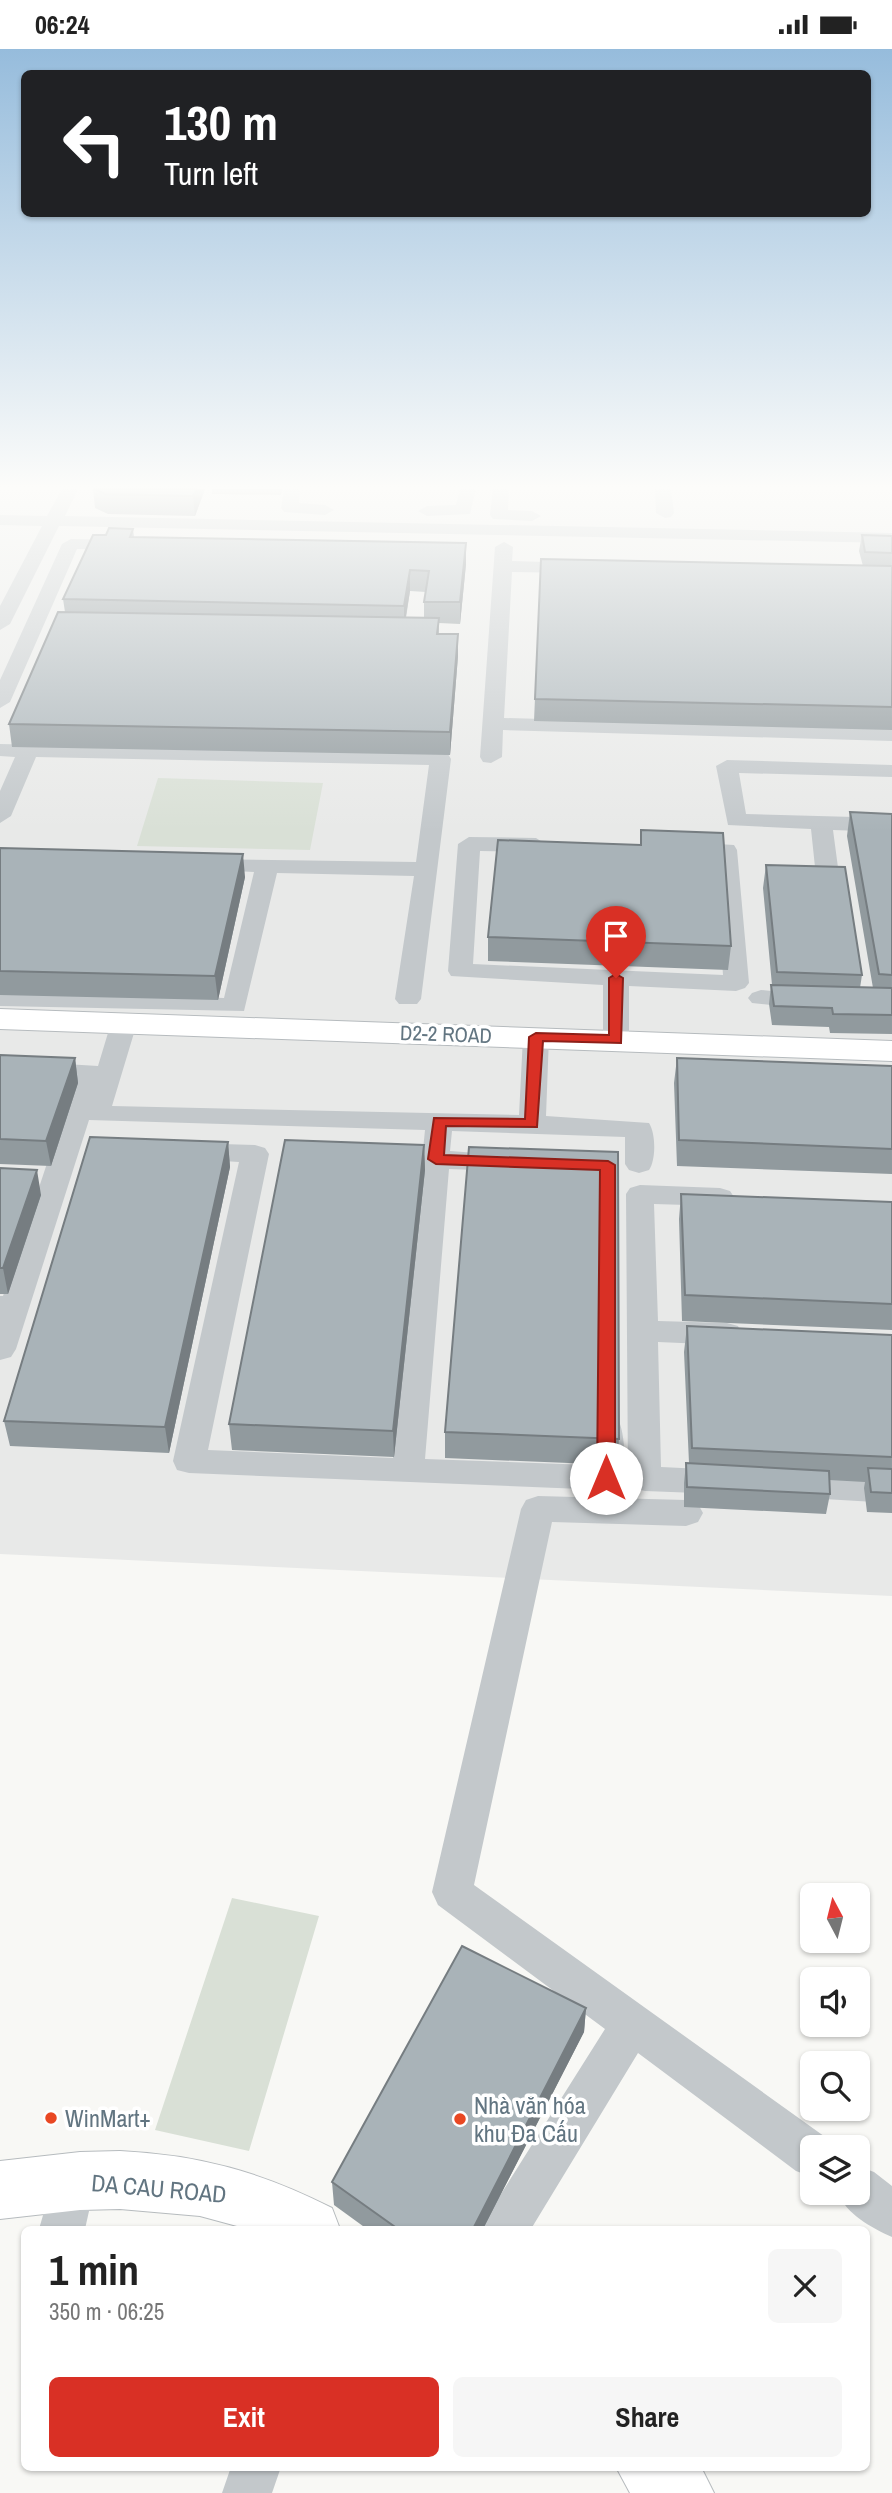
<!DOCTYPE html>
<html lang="en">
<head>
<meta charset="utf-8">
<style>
	:root { --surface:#fff; --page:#f6f6f6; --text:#222; --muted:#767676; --accent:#d93025 }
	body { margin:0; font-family:"Archivo Narrow",sans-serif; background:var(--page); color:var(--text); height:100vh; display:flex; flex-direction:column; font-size:26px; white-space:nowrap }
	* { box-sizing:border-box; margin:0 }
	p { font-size:23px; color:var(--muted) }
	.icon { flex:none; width:38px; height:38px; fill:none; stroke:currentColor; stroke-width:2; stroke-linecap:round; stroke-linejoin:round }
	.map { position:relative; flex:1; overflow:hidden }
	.side { position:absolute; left:21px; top:2177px; width:849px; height:245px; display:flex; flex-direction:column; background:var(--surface); border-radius:10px; box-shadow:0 2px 5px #0004 }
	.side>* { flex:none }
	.hud { position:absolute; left:21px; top:21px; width:850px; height:147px; border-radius:10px; box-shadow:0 2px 5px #0004; background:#202124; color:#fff; overflow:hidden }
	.needle { width:46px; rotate:353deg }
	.tools { position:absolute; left:800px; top:1834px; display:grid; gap:14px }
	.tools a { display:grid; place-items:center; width:70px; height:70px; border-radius:10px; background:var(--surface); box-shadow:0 2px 5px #0004; font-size:35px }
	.pin { position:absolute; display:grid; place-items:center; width:60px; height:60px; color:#fff; margin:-72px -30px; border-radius:50% 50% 50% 0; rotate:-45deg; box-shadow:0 0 7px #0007 }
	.pin .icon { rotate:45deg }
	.me { position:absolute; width:77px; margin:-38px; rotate:0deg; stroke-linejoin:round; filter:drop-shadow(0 0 5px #0008) }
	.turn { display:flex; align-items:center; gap:24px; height:147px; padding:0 28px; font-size:32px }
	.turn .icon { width:91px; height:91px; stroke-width:2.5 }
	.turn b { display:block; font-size:49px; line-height:60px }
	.round { display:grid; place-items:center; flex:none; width:74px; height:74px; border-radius:10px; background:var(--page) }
	.overview { display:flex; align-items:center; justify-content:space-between; height:119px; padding:0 28px }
	h1 { font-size:42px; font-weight:700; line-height:52px }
	.button { display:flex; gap:14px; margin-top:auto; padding:14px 28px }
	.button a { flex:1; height:80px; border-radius:10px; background:var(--accent); color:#fff; font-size:28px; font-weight:700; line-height:80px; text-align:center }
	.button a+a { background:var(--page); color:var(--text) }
	.status { display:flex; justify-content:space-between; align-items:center; height:49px; padding:0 35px; background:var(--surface); direction:ltr }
	.status svg { height:19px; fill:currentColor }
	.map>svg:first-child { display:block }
	.built { fill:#e8e9e8 }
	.green { fill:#d9e0d6 }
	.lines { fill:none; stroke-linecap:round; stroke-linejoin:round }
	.major-casing { stroke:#b6bbbe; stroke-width:2 }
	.minor { fill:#c3c8cb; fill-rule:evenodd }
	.major { fill:#fff; fill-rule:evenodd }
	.wall { fill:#919a9e; fill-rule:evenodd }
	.shaded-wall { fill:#767d81 }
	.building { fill:#a9b3b8; stroke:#767d81; stroke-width:2 }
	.route { fill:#d93025; stroke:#8d1f18; stroke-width:2 }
	.poi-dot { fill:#e94823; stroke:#fff; stroke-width:2.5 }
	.labels { text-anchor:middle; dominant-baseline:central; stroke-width:7; stroke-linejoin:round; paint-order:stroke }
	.street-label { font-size:21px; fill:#627581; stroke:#fff }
	.near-poi-label { font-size:24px; fill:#627581; stroke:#fff; text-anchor:start }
	.near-street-label { font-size:24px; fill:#627581; stroke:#fff }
</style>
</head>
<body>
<div class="status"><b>06:24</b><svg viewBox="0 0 49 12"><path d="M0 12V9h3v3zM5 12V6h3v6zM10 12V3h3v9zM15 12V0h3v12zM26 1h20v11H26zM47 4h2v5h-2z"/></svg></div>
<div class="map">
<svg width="892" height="2444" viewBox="0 0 892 2444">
	<rect width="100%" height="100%" fill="#f8f8f5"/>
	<path class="built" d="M 0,440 L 892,440 L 892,1547 L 0,1505 Z"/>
	<path class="green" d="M 158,729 L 323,734 L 310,801 L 137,797 Z
		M 232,1849 L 319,1867 L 249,2102 L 155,2081 Z"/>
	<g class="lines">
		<g class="major-casing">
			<path id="major" d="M 0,960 L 892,992 L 892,1012 L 0,980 Z
				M 120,2102 C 200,2106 261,2123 332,2159 L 340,2180 L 248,2180 L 200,2167 L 120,2160 L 80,2161 L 0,2170 L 0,2112 L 80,2103 Z
				M 616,2418 L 701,2418 L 714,2444 L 630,2444 Z"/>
		</g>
		<path class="minor" d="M 62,440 L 78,440 L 65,467 L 892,484 L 892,494 L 59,477 L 10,575 L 0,581 L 0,557 L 42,477 L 0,476 L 0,466 L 47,467 Z
			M 284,440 L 300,440 L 299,454 L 325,456 L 334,461 L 325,466 L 284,463 L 281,459 Z
			M 460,440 L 476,440 L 470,465 L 427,467 L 418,462 L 427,457 L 456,456 Z
			M 493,440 L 509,440 L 508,461 L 532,462 L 541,467 L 532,472 L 493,470 L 490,466 Z
			M 655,440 L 671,440 L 674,464 L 671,468 L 665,469 L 656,464 Z
			M 71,490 L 129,491 L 138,496 L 129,501 L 77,500 L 10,653 L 0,659 L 0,631 L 62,495 Z
			M 504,493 L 513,498 L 512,512 L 580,514 L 589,519 L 580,524 L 512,523 L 504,669 L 892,680 L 892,692 L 503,681 L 502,708 L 491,714 L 483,713 L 480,708 L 495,498 Z
			M 0,695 L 448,705 L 451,710 L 421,950 L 417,955 L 399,955 L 395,950 L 414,827 L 277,824 L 244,962 L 0,957 L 0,941 L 224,949 L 254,823 L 196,820 L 192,815 L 196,810 L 416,813 L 429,716 L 36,708 L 11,767 L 0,774 L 0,742 L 15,708 L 0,707 Z
			M 727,711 L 892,716 L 892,728 L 739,724 L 746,765 L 892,769 L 892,783 L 833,781 L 843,856 L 839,861 L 823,861 L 819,856 L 811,780 L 728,776 L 716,717 Z
			M 469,788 L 536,789 L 547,796 L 536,803 L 480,802 L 473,915 L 723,926 L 715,808 L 684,807 L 673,800 L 684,793 L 734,796 L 737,801 L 749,934 L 745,939 L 736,942 L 629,937 L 629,991 L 625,997 L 607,997 L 603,991 L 603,936 L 451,927 L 448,922 L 458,795 Z
			M 761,941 L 817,947 L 821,952 L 817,957 L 808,960 L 752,954 L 748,949 L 752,944 Z
			M 124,966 L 133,969 L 137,974 L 112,1057 L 519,1066 L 523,988 L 527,983 L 545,983 L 549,988 L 546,1067 L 649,1074 C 656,1085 656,1111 649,1121 L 639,1124 L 629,1121 L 625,1115 L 625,1088 L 452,1082 L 450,1102 L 516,1107 L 520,1113 L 516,1119 L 506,1122 L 449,1120 L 425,1410 L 590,1416 L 590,1376 L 595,1368 L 606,1364 L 617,1368 C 626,1384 627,1422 618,1438 L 606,1441 L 189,1424 L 177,1421 L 173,1412 L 239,1113 L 177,1109 L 173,1103 L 177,1097 L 187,1094 L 255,1096 L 265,1099 L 269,1105 L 208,1401 L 393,1409 L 421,1119 L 406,1116 L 402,1110 L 406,1104 L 423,1101 L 425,1081 L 89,1071 L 16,1300 L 11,1308 L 0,1311 L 0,1247 L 3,1247 L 75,1030 L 0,1027 L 0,1011 L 98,1017 L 111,974 L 115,969 Z
			M 640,1136 L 720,1139 L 730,1142 L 734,1148 L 730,1154 L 720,1157 L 654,1155 L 658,1272 L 727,1274 L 738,1277 L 742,1285 L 738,1293 L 727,1296 L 658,1293 L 661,1418 L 723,1421 L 735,1424 L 740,1433 L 735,1442 L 723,1445 L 645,1442 L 633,1439 L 628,1430 L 626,1145 L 630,1139 Z
			M 790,1424 L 892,1428 L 892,1454 L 790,1448 L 778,1445 L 773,1436 L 778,1427 Z
			M 538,1447 L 686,1451 L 698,1455 L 703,1464 L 698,1473 L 686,1477 L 552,1473 L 474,1836 L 828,2090 L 831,2098 L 812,2098 L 812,2128 L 796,2122 L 638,2004 L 531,2180 L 482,2180 L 489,2164 L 605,1980 L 438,1856 L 432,1843 L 521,1460 L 526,1451 Z
			M 74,2109 L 90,2115 L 96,2131 L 85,2180 L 39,2180 L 58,2115 Z
			M 858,2117 L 874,2123 L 892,2137 L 892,2188 C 872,2179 846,2165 838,2144 L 858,2144 Z
			M 231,2418 L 281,2418 L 272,2444 L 222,2444 Z"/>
		<use href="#major" class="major"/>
	</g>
	<path class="wall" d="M 93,440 L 205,440 L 195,467 L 108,465 L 95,459 Z
		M 212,440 L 283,440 L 281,446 L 212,445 Z
		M 133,480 L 134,488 L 466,494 L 466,515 L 460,575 L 439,574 L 439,585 L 458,585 L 458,607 L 450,706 L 12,698 L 9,675 L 65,563 L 63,550 L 106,486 ZM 410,542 L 426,543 L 424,553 L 424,569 L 406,569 Z
		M 862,486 L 892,487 L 892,681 L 534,672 L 541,510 L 863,517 L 859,502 Z
		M 850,763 L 892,765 L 892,985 L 830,984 L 829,978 L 772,976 L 769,955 L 771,936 L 772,936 L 763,839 L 766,816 L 862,926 L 860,939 L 873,939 L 847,787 Z
		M 641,781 L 731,897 L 728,921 L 488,912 L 488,888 L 640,796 Z
		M 0,799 L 245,828 L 218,951 L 0,946 Z
		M 0,1006 L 75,1009 L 78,1034 L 51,1117 L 0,1115 Z
		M 677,1009 L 892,1017 L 892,1125 L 677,1117 L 674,1034 Z
		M 228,1093 L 230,1118 L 169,1404 L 10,1397 L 4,1372 Z
		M 424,1096 L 425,1121 L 394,1408 L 232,1401 L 229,1375 Z
		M 0,1119 L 41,1146 L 8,1245 L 0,1245 Z
		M 681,1145 L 892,1153 L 892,1281 L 682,1272 L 679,1170 Z
		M 687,1277 L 892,1286 L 892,1464 L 867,1463 L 864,1439 L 865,1433 L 829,1431 L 830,1445 L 826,1465 L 684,1458 L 684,1434 L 686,1414 L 689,1414 L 684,1303 Z
		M 445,1383 L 619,1390 L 617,1416 L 445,1409 Z
		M 586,1959 L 584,1983 L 483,2180 L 367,2180 L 334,2156 L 332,2133 Z"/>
	<path class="shaded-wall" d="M 196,440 L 205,440 L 195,467 L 193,447 Z
		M 466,494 L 466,515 L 460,575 L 460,553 Z
		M 410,521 L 410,542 L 404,578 L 404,557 Z
		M 458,585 L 458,607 L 450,706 L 450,683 Z
		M 243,805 L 245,828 L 218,951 L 215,927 Z
		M 75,1009 L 78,1034 L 51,1117 L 46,1092 Z
		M 228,1093 L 230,1118 L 169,1404 L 165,1378 Z
		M 424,1096 L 425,1121 L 394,1408 L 393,1382 Z
		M 37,1121 L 41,1146 L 8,1245 L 3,1219 Z
		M 586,1959 L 584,1983 L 483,2180 L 473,2180 Z"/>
	<path class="building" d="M 94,440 L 196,440 L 193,447 L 105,445 Z
		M 109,479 L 133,480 L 130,488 L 466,494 L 460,553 L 424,553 L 429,522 L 410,521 L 404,557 L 63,550 L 93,486 L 106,486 Z
		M 862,486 L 892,487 L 892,504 L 865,503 Z
		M 541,510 L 892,517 L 892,658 L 535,650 Z
		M 58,563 L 439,569 L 437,585 L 458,585 L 450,683 L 9,675 Z
		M 850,763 L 892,765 L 892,926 L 879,925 Z
		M 641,781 L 723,784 L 731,897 L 488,888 L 498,791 L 641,796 Z
		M 0,799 L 243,805 L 215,927 L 0,922 Z
		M 766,816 L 845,818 L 862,926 L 777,923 Z
		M 771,936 L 892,939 L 892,966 L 833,965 L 832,959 L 774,957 Z
		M 0,1006 L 75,1009 L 46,1092 L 0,1090 Z
		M 677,1009 L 892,1017 L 892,1100 L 679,1091 Z
		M 90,1088 L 228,1093 L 165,1378 L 4,1372 Z
		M 285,1091 L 424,1096 L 393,1382 L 229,1375 Z
		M 469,1098 L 618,1103 L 619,1390 L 445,1383 Z
		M 0,1119 L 37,1121 L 3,1219 L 0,1219 Z
		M 681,1145 L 892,1153 L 892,1255 L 685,1246 Z
		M 687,1277 L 892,1286 L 892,1408 L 692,1399 Z
		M 686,1414 L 829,1422 L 830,1445 L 687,1438 Z
		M 868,1419 L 892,1420 L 892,1444 L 871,1443 Z
		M 462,1897 L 586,1959 L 473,2180 L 398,2180 L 332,2133 Z"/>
	<linearGradient id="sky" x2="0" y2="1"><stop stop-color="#96bcdc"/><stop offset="0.56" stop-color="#fcfcfa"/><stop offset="1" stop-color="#fcfcfa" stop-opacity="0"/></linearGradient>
	<rect width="892" height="782" fill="url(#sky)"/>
	<path class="route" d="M 616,925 L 623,929 L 621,994 L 543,992 L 537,1078 L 446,1077 L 444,1106 L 608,1112 L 615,1116 L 615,1429 L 606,1436 L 597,1429 L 600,1121 L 436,1115 L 428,1110 L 434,1069 L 525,1070 L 529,988 L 536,984 L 609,986 L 609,929 Z"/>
	<g class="poi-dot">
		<circle cx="51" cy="2069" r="7"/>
		<circle cx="460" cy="2070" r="7"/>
	</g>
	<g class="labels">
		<g class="street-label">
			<text transform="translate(446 985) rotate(2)">D2-2 ROAD</text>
		</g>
		<g class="near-poi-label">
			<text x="474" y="2056">Nhà văn hóa<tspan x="474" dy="28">khu Đa Cấu</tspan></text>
			<text x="65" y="2069">WinMart+</text>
		</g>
		<g class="near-street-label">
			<text transform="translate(159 2139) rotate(5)">DA CAU ROAD</text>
		</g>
	</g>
</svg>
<div class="tools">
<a><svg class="needle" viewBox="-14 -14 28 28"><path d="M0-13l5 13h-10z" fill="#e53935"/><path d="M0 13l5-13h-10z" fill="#767676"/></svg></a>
<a><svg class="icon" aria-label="sound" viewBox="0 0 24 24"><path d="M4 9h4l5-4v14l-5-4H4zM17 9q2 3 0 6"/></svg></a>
<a><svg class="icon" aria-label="search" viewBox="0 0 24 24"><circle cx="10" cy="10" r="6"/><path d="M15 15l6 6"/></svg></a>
<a><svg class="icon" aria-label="layers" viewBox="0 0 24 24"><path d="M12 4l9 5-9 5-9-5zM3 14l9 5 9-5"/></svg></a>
</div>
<div class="pin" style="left:616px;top:929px;background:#d93025"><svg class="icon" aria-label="arrive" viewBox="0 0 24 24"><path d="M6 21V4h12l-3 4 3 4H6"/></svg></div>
<svg class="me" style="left:606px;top:1429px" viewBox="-20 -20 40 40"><circle r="19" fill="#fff"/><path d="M0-13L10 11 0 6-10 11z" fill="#d93025"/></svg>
<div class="hud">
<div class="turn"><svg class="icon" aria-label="left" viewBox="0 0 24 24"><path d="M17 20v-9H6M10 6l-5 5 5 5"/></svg><div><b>130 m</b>Turn left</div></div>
</div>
<section class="side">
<div class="overview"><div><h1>1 min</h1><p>350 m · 06:25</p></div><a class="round"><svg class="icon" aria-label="close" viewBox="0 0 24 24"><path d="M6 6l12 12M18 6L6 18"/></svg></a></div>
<div class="button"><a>Exit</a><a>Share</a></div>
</section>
</div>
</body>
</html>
